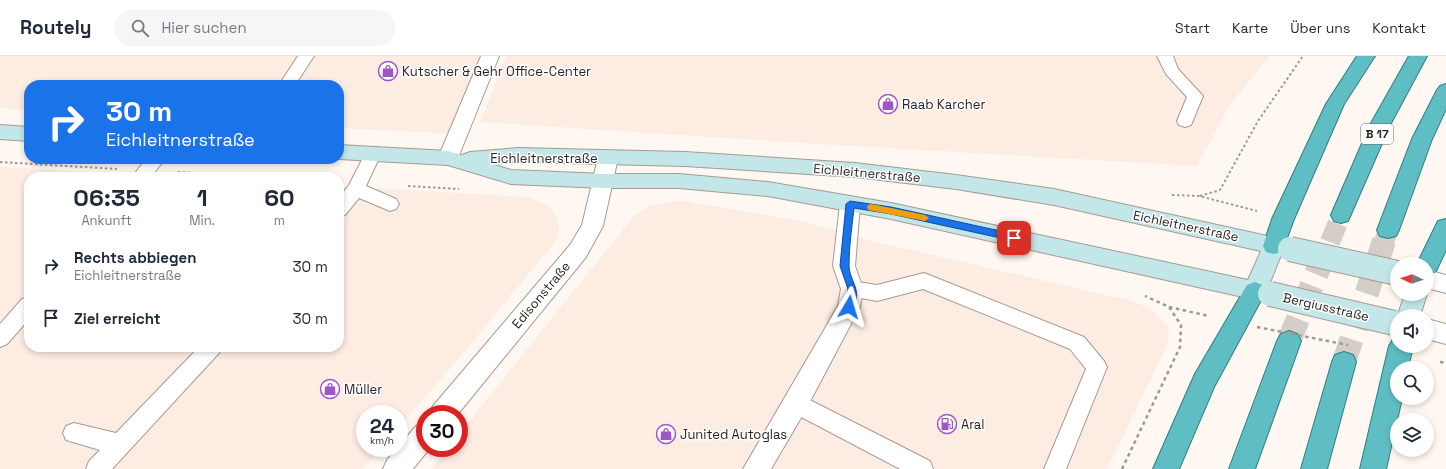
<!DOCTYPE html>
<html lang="de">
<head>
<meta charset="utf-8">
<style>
	:root { --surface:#fff; --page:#f6f6f7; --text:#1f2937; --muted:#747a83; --line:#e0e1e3 }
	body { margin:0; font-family:"Space Grotesk",sans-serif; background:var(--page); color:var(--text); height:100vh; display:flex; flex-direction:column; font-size:15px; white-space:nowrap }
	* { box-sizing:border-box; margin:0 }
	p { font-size:13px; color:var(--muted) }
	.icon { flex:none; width:22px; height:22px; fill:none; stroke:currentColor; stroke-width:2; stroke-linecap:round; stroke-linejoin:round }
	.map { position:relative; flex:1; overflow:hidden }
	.panel { position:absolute; left:24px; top:116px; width:320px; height:180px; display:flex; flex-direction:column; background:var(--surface); border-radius:16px; box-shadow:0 2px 6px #0003 }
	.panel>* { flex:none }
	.banner { position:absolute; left:24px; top:24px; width:320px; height:84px; border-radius:16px; box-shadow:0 2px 6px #0003; background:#1a73e8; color:#fff; overflow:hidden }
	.needle { width:26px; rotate:273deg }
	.controls { position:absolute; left:1390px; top:201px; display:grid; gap:8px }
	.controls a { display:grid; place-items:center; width:44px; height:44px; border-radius:50%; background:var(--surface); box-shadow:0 2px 6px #0003; font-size:20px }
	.speed { position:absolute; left:356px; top:349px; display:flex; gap:8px; font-size:20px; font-weight:700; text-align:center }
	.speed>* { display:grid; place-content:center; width:52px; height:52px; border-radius:50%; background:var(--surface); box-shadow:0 2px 6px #0003; line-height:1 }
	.speed small { font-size:10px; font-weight:400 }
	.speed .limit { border:6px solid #d22; background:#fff; color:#111 }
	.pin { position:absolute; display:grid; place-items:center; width:34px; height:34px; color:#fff; margin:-17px; border-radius:8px; box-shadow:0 2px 6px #0006 }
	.me { position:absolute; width:44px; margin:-22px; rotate:7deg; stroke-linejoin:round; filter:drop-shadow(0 0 3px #0008) }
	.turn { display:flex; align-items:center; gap:14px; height:84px; padding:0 16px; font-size:18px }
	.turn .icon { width:52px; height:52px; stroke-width:2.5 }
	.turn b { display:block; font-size:28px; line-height:34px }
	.eta { display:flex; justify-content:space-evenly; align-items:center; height:68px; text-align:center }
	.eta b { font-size:24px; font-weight:700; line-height:28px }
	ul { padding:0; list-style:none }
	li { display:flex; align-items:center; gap:12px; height:52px; padding:0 16px }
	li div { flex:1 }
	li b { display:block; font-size:15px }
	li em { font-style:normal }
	header { display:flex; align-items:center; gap:24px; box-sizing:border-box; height:56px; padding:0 20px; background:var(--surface); border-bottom:1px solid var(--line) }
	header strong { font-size:19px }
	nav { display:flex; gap:22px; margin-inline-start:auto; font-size:14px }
	.search { width:280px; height:36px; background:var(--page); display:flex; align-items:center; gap:10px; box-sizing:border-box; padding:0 14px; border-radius:16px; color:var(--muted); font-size:15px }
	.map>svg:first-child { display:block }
	.built { fill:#fdece2 }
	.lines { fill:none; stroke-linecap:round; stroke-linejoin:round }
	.trunk-tunnel-far1 { stroke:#d4cdc8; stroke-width:20; stroke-dasharray:20 10; stroke-linecap:butt }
	.trunk-tunnel { stroke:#d4cdc8; stroke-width:24; stroke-dasharray:24 12; stroke-linecap:butt }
	.service-casing { stroke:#a79a93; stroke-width:2 }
	.minor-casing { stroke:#a79a93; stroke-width:2 }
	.tertiary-casing { stroke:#a79a93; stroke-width:2 }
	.secondary-casing { stroke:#a79a93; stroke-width:2 }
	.trunk-casing { stroke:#317e82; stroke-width:2 }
	.path-far1 { stroke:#9f9894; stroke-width:2; stroke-dasharray:2.5 2.5; stroke-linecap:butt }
	.path { stroke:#9f9894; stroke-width:2.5; stroke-dasharray:3.5 3.5; stroke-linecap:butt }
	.service { fill:#fff; fill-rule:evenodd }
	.minor { fill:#fff; fill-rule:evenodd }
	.tertiary { fill:#fff; fill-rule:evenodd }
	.secondary { fill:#c3e7e9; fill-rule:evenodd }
	.trunk { fill:#5ebec4; fill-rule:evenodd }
	.secondary-bridge-casing { stroke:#a79a93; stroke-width:26; stroke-linecap:butt }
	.path-bridge { stroke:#9f9894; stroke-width:2.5; stroke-dasharray:3.5 3.5; stroke-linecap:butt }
	.secondary-bridge { stroke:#c3e7e9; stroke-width:24 }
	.route { fill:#1a73e8; stroke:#114b97 }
	.slow { fill:#f59e0b }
	.labels { text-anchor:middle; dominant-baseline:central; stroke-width:3; stroke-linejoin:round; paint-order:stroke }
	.shield { fill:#fff; stroke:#696664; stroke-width:1 }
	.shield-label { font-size:12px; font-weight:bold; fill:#292421 }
	.poi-label { font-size:13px; fill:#292421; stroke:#fff; text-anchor:start }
	.street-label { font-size:13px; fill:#292421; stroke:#fff }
</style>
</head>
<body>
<header>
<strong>Routely</strong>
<div class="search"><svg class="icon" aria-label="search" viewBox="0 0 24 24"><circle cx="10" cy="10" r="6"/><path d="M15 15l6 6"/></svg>Hier suchen</div>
<nav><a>Start</a><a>Karte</a><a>Über uns</a><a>Kontakt</a></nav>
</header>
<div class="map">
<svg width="1446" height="413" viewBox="0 0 1446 413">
	<rect width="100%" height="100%" fill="#fff7f2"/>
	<path class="built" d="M 0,0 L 490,0 L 458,78 L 339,72 L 339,29 L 29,29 L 29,54 L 0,52 Z
		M 506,0 L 1270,0 L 1229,50 L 1197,110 L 818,88 L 481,66 Z
		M 0,111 L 171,121 L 29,121 L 29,291 L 339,291 L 339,130 L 527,141 L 547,148 L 556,161 L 559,173 L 556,185 L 465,295 L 399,371 L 399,358 L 365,358 L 365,392 L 381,392 L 363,413 L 0,413 Z
		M 684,145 L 806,166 L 876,186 L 1132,245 L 1151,253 L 1169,272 L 1167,289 L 1107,413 L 431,413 L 448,392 L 459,392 L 459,378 L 634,160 L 651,149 Z"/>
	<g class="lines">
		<path class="trunk-tunnel-far1" d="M 1330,186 L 1341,159
			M 1384,186 L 1388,174"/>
		<path class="trunk-tunnel" d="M 1289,285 L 1330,185
			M 1344,306 L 1384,185"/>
		<g class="service-casing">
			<path id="service" d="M 298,0 L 314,0 L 295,29 L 279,29 Z
				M 1157,0 L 1173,0 L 1178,13 L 1203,40 L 1191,69 L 1185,71 L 1179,69 L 1177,65 L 1187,41 L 1166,18 Z
				M 373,92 L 379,94 L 381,98 L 366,130 L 396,143 L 399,148 L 396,153 L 390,155 L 359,142 L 345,159 L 339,161 L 339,142 L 349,129 L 367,94 Z
				M 146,103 L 165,103 L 151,121 L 132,121 Z
				M 924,217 L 1084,281 L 1104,305 L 1107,311 L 1066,413 L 1044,413 L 1086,313 L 1070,293 L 923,233 L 877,245 L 845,239 L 842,233 L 845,227 L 852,225 L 877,229 Z
				M 29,241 L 29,263 L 7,288 L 0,291 L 0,268 L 22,243 Z
				M 199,291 L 222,291 L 219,297 L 112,413 L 86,413 L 89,405 L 100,394 L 66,384 L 63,377 L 66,370 L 74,367 L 116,377 Z
				M 796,337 L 930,405 L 933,413 L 900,413 L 788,354 L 785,347 L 788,340 Z"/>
		</g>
		<g class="minor-casing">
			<path id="minor" d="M 481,0 L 499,0 L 458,102 L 455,107 L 448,109 L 441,107 L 438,102 Z
				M 608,95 L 615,97 L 618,102 L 603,170 L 586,201 L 458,358 L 429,358 L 433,350 L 570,189 L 582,169 L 598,102 L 601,97 Z
				M 850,140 L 857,143 L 860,148 L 855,210 L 863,233 L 860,251 L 805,355 L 771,413 L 743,413 L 838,250 L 841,233 L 833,210 L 840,148 L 843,143 Z
				M 425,366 L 425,392 L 430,392 L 413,413 L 383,413 L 387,404 L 397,392 L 399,392 L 399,390 L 416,370 Z"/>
		</g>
		<g class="tertiary-casing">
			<path id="tertiary" d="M 1427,214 L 1446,219 L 1446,237 L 1427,232 Z
				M 1427,263 L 1446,268 L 1446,288 L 1427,283 Z"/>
		</g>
		<g class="secondary-casing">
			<path id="secondary" d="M 0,69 L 29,71 L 29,85 L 0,83 Z
				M 339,89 L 448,95 L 462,99 L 470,96 L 518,92 L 685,96 L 855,107 L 956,119 L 1054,133 L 1290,185 L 1298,187 L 1301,193 L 1298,199 L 1290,201 L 1281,199 L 1269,229 L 1278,231 L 1281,238 L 1278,245 L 1270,247 L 891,163 L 768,140 L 679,132 L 604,132 L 511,128 L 448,109 L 339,103 ZM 518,106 L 685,110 L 855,121 L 956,133 L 1054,149 L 1261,195 L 1248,224 L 891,147 L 768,126 L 679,118 L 604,118 L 511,114 L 492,108 Z
				M 1427,237 L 1427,238 L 1420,260 L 1397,261 L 1405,238 Z"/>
		</g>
		<g class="trunk-casing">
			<path id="trunk" d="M 1357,0 L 1375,0 L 1344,48 L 1294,163 L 1282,196 L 1274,198 L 1266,196 L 1263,190 L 1272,163 L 1326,48 Z
				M 1409,0 L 1427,0 L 1390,69 L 1348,165 L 1341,167 L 1334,165 L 1331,159 L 1370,69 Z
				M 1446,28 L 1446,53 L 1432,83 L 1399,174 L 1396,180 L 1388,182 L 1380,180 L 1377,174 L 1412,83 L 1437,34 L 1440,30 Z
				M 1446,163 L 1446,194 L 1435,217 L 1427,220 L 1427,208 L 1417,208 L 1438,165 Z
				M 1255,226 L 1263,229 L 1266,235 L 1214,331 L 1179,413 L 1153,413 L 1195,318 L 1247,229 Z
				M 1289,275 L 1297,278 L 1301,285 L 1255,413 L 1229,413 L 1277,285 L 1281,278 Z
				M 1397,281 L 1397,290 L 1413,290 L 1408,312 L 1397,312 L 1397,342 L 1402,342 L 1386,413 L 1360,413 L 1389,290 L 1393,283 Z
				M 1344,296 L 1353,299 L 1356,306 L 1327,413 L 1301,413 L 1332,306 L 1335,299 Z"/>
		</g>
		<path class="path-far1" d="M 0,106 L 117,113
			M 178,116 L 263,121
			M 408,130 L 459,133
			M 1172,139 L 1199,140 L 1257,155
			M 1200,140 L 1220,134 L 1258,65 L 1303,0"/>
		<path class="path" d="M 1169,251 L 1209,260
			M 1440,306 L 1446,307
			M 1122,413 L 1180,291 L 1181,269 L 1169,251 L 1145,240"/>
		<use href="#service" class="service"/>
		<use href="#minor" class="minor"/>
		<use href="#tertiary" class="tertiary"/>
		<use href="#secondary" class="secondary"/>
		<use href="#trunk" class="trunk"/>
		<g class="secondary-bridge-casing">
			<path id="secondary-bridge" d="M 1290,193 L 1397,217
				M 1270,238 L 1394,267"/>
		</g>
		<path class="path-bridge" d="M 1257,271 L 1348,289"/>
		<use href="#secondary-bridge" class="secondary-bridge"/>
	</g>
	<path class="route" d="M 850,145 L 891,151 L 1014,178 L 1018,182 L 1014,185 L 891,158 L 854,152 C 852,170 849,190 849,209 C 849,225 863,233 853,254 L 846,254 L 845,251 L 848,233 L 840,210 L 846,148 Z"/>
	<path class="slow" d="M 871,148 L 925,159 L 929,162 L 925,165 L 868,154 L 867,151 L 868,149 Z"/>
	<defs>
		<g id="shop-ring" transform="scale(1)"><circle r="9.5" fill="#fff" stroke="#9f55c8" stroke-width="1.5"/><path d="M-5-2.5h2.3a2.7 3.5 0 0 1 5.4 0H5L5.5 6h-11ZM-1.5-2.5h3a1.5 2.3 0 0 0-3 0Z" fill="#9f55c8"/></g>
		<g id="fuel-ring" transform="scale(1)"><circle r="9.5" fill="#fff" stroke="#9f55c8" stroke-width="1.5"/><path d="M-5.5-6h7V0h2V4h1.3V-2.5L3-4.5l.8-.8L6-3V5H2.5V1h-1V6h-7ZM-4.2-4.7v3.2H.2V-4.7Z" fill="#9f55c8"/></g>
	</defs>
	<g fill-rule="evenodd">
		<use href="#shop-ring" x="388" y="15"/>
		<use href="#shop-ring" x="888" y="48"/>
		<use href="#shop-ring" x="330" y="333"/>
		<use href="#fuel-ring" x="947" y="368"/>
		<use href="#shop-ring" x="666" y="378"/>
	</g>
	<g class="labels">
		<rect class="shield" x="1361" y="68" width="32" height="20" rx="3"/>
		<g class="shield-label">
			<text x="1377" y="78">B 17</text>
		</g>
		<g class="poi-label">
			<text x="402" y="15">Kutscher &amp; Gehr Office-Center</text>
			<text x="902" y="48">Raab Karcher</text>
			<text x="344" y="333">Müller</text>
			<text x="961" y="368">Aral</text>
			<text x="680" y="378">Junited Autoglas</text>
		</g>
		<g class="street-label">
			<text x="544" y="102">Eichleitnerstraße</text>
			<text transform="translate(867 117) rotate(5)">Eichleitnerstraße</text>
			<text transform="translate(1186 170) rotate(12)">Eichleitnerstraße</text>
			<text transform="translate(541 239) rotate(-50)">Edisonstraße</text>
			<text transform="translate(1326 251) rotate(13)">Bergiusstraße</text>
		</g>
	</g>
</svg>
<div class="controls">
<a><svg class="needle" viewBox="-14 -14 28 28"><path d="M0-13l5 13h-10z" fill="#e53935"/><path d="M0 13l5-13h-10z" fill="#747a83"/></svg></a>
<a><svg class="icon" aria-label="sound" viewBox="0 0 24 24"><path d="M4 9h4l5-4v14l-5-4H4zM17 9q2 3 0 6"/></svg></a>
<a><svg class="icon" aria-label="search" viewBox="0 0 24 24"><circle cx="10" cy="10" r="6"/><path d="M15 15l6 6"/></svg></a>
<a><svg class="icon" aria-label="layers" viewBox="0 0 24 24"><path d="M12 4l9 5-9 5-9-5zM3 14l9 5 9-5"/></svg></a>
</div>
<div class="speed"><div>24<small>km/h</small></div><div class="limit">30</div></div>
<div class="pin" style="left:1014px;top:182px;background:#d93025"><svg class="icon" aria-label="arrive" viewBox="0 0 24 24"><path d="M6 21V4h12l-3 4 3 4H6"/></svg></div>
<svg class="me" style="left:849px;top:251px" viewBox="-20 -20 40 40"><path d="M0-17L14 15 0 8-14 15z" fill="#1a73e8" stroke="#fff" stroke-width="4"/></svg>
<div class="banner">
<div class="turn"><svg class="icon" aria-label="right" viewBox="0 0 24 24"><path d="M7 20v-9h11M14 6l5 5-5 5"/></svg><div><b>30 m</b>Eichleitnerstraße</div></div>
</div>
<section class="panel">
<div class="eta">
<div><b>06:35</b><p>Ankunft</p></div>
<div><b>1</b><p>Min.</p></div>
<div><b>60</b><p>m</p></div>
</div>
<ul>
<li><svg class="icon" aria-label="right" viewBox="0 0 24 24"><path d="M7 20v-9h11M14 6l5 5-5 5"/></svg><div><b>Rechts abbiegen</b><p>Eichleitnerstraße</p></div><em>30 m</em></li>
<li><svg class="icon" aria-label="arrive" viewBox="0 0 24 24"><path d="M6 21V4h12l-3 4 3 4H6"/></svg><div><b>Ziel erreicht</b></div><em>30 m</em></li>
</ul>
</section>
</div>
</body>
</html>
